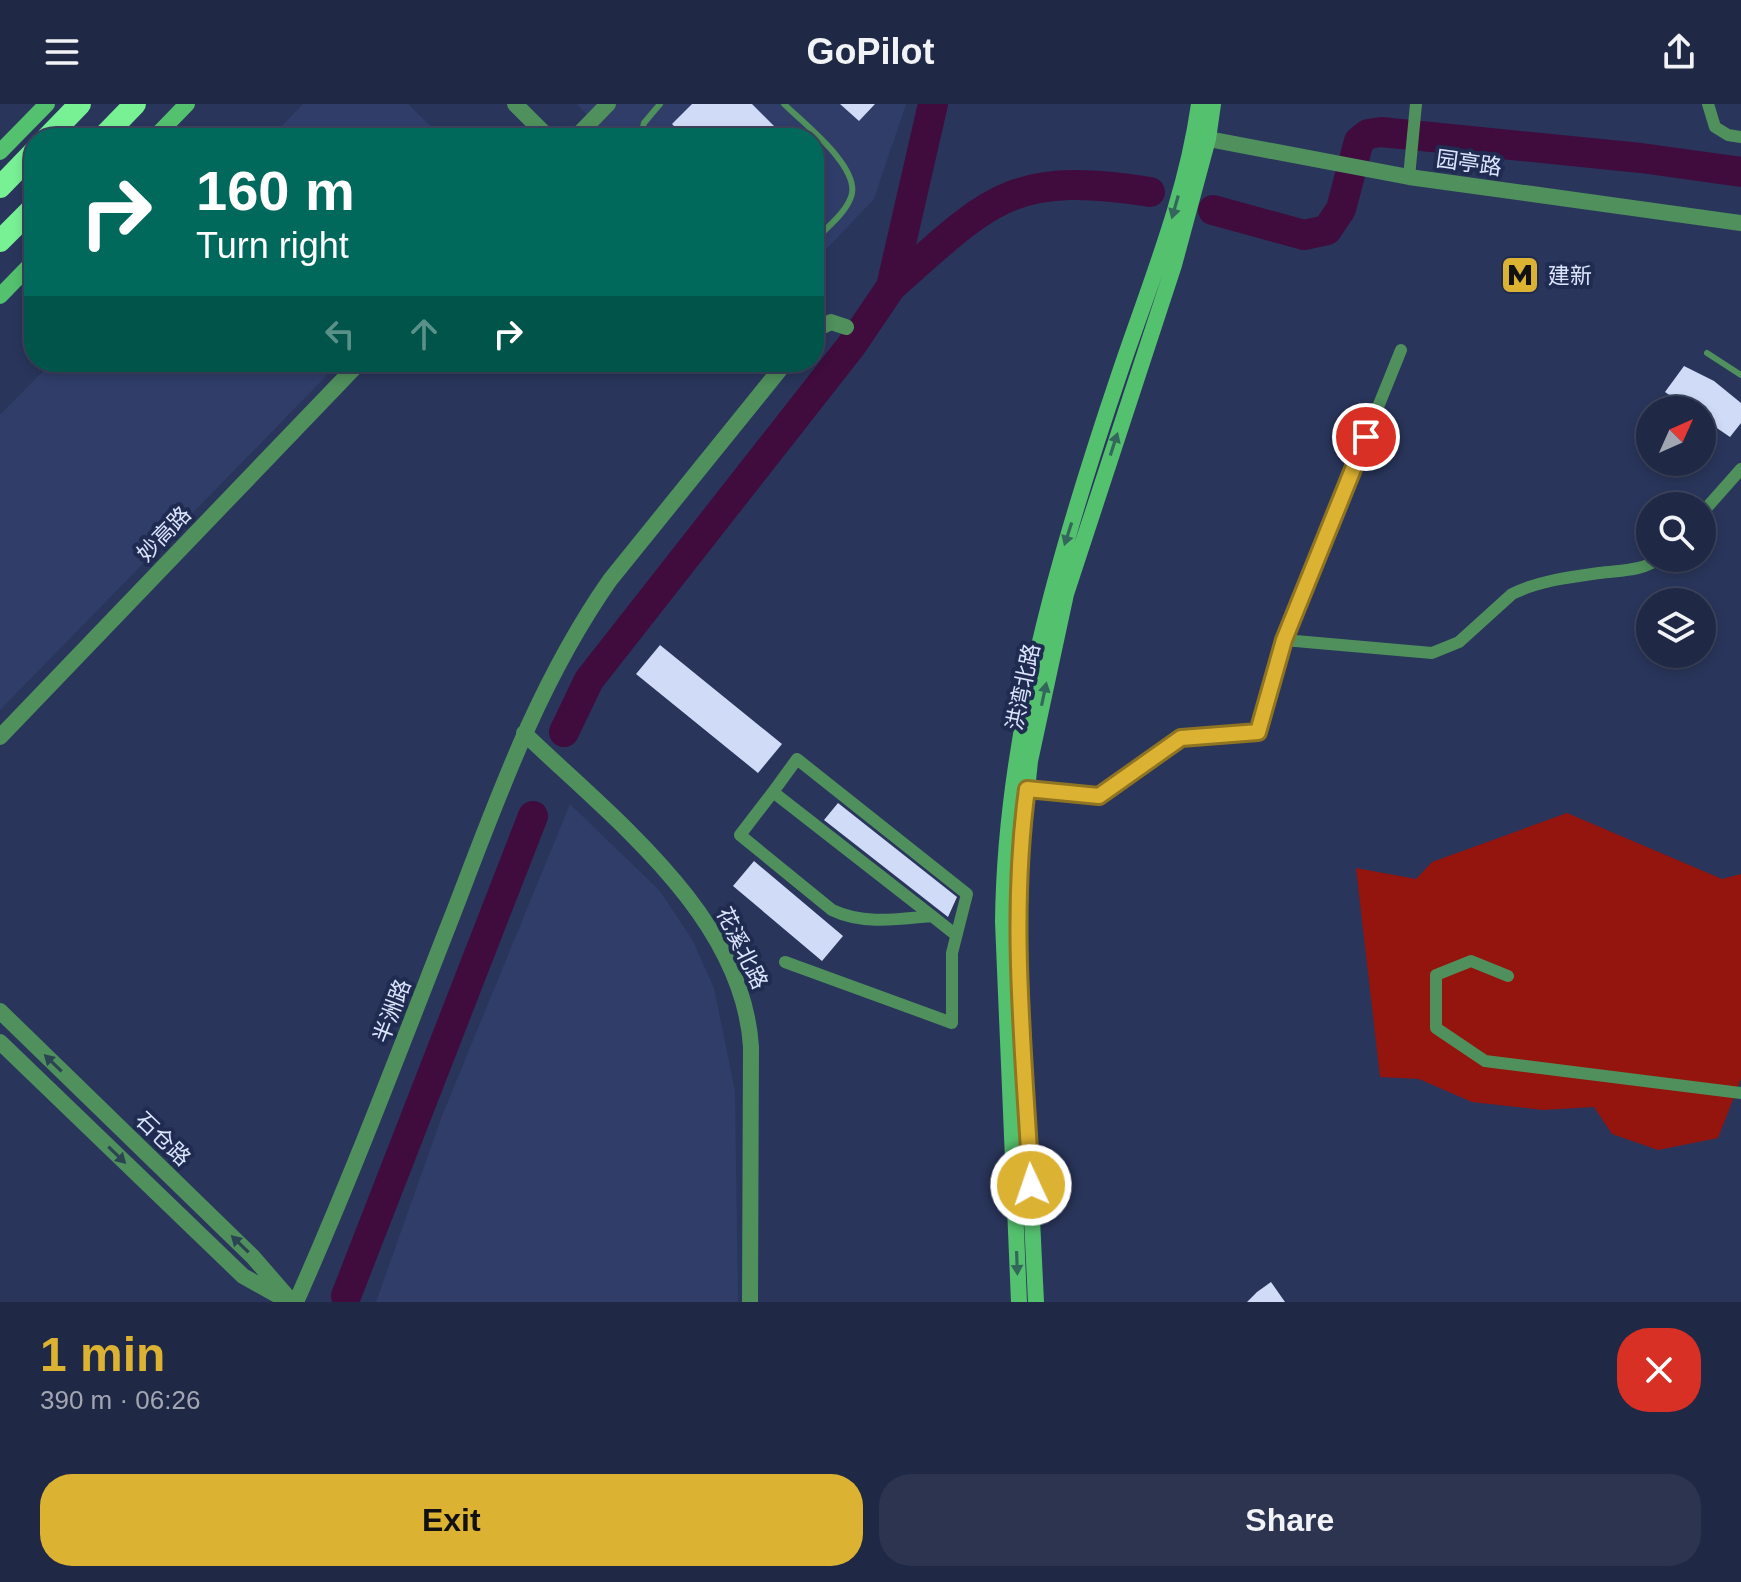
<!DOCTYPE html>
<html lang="en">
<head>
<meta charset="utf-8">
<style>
	:root { --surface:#1f2844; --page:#2c344f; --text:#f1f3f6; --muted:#a1a6b2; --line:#3c445d; --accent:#dcb233 }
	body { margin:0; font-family:Helvetica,"Noto Sans SC",sans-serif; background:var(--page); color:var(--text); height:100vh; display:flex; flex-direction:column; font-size:30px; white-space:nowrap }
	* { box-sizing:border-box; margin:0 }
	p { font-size:26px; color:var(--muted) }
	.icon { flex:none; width:44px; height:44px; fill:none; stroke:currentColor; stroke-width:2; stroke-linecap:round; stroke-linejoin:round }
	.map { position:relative; height:1198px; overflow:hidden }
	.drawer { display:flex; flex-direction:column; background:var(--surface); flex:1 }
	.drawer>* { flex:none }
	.guide { position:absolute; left:24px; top:24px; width:800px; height:244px; border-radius:32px; box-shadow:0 4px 12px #0003,0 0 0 2px var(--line); background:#00695c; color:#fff; overflow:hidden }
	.needle { width:52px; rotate:45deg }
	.tools { position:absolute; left:1636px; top:292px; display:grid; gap:16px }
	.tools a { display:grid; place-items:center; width:80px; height:80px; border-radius:50%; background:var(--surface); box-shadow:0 4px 12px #0003,0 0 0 2px var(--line); font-size:40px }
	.pin { position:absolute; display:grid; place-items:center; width:68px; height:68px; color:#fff; margin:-34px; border:4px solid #fff; border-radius:50%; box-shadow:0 2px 8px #0007 }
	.me { position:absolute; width:88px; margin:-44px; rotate:357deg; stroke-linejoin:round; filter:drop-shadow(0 0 6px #0008) }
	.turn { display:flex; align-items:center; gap:28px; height:168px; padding:0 40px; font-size:36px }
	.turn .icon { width:104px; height:104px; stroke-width:2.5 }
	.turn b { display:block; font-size:56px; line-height:68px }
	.lanes { display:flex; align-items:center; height:76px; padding:0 40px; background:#0003; justify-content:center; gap:40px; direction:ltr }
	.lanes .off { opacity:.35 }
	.round { display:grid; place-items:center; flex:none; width:84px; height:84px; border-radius:32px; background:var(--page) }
	.headline { display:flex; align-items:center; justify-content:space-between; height:136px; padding:0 40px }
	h1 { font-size:48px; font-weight:700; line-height:60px; color:var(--accent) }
	.button { display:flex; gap:16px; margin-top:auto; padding:16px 40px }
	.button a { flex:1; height:92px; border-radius:32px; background:var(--accent); color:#111; font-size:32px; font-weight:700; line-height:92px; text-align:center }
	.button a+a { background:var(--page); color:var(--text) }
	header { display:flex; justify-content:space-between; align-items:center; height:104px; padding:0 40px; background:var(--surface); font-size:36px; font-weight:700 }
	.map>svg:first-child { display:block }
	.built { fill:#303d69 }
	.green { fill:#94140e }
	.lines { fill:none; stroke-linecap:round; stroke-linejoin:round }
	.river { stroke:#3f0c3d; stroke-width:30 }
	.building { fill:#d0dbf8 }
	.service { stroke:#4f905c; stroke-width:6 }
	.minor { stroke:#4f905c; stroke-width:12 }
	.tertiary { stroke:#4f905c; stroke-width:16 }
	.secondary { stroke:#54c16e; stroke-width:16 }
	.trunk { stroke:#78f195; stroke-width:22 }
	.oneway { fill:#34675c }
	.oneway2 { fill:#2b4453 }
	.route-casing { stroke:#8f7421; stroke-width:20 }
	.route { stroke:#dcb233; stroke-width:14 }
	.labels { text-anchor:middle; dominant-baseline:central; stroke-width:8; stroke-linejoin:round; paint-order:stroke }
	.street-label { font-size:22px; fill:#dce5fe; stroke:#1f2b50 }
	.poi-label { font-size:22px; fill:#dce5fe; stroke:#1f2b50; text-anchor:start }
</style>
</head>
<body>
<header><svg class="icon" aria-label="menu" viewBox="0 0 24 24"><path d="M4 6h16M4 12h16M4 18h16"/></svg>GoPilot<svg class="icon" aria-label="share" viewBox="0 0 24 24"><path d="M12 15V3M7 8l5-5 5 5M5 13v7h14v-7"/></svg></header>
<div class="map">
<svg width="1741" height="1198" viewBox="0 0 1741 1198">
	<rect width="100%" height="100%" fill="#29355b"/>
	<path class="built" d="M 303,0 L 408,0 L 443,34 L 270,34 Z
		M 577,0 L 906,0 L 874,95 L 814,158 L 814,34 L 608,34 Z
		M 52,258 L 340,258 L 0,606 L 0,311 Z
		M 570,700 L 660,787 L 693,837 L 714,884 L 735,987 L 738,1198 L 376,1198 L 442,1012 Z"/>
	<path class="green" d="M 1567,709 L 1722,775 L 1741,770 L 1741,975 L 1718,1034 L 1658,1046 L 1612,1030 L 1594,1003 L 1543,1006 L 1472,998 L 1419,975 L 1380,973 L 1356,764 L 1416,775 L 1432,758 Z"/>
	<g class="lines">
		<path class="river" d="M 1213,106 L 1304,131 L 1327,126 L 1341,105 L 1359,37 L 1368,30 L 1381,28 L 1641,54 L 1741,68
			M 891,183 C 990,95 1012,66 1150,88
			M 564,628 L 589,576 L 851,242 L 891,183 L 933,0
			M 346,1192 L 533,712"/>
	</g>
	<path class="building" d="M 692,0 L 752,0 L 786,34 L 686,34 L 672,20 Z
		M 840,0 L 875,0 L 859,17 Z
		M 1684,262 L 1714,277 L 1741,299 L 1741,319 L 1730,333 L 1702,314 L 1702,306 L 1691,306 L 1665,288 Z
		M 660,541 L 782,640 L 758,669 L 636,570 Z
		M 838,699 L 957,793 L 948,813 L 824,716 Z
		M 754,757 L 843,832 L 822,857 L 733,782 Z
		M 1271,1178 L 1285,1198 L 1247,1198 L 1257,1188 Z"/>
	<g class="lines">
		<path class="service" d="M 784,0 C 803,19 862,64 851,93 C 845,110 826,124 814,137
			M 640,34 L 644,19 L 660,0
			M 1707,249 L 1741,271"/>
		<path class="minor" d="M 1708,0 L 1715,23 L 1728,31 L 1741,33
			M 1409,73 L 1416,0
			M 1702,409 L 1741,365
			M 1284,536 L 1432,549 L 1459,538 L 1512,490 C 1538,477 1570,473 1599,469 C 1620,466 1641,468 1660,454
			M 1020,683 L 1099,692 L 1181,634 L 1258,628 L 1284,536 L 1401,246
			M 773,688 L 797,655 L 967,790 L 952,849 L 952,919 L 785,858
			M 932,812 C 899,815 863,821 832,806 L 740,731 L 773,688 L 932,812 L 956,831
			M 1508,872 L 1471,857 L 1436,871 L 1436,924 L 1485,957 L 1741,989"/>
		<path class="tertiary" d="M 515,0 L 549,34
			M 1198,33 L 1409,73 L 1741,119
			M 575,34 L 608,0
			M 814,226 L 831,218 L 846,223
			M 524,629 C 612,714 743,812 751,943 L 750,1198
			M 0,633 L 360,258
			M 0,907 L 253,1153 L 292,1198
			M 0,938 L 243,1172 L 286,1196
			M 296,1198 C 353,1070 402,940 453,810 C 498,693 538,579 610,476 L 786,258"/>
		<path class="secondary" d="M 154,34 L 187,0
			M 0,48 L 47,0
			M 0,192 L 34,157
			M 1019,1198 L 1003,818 C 1005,630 1060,445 1120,268 C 1150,179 1186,93 1199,0
			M 1036,1198 L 1018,825 L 1020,754 L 1030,657 L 1066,490 L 1174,161 L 1208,35 L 1213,0"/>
		<path class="trunk" d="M 47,34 L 80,0
			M 102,34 L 135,0
			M 0,83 L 34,48
			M 0,137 L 34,103"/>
	</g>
	<defs><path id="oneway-solid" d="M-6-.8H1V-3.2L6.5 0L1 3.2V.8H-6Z" transform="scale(2)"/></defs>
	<g class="oneway">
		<use href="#oneway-solid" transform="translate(1175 103) rotate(106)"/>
		<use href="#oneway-solid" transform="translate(1114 340) rotate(-72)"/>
		<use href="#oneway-solid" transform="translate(1068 430) rotate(108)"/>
		<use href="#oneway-solid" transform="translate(1044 590) rotate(-78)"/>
		<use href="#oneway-solid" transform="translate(1017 1159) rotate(88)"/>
	</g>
	<g class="oneway2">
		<use href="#oneway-solid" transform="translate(53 959) rotate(-136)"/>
		<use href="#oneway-solid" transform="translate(117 1051) rotate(44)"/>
		<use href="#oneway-solid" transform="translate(240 1140) rotate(-136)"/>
	</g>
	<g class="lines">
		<g class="route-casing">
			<path id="route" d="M 1031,1081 C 1024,949 1009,816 1027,685 L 1099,692 L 1181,634 L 1258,628 L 1284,536 L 1366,333"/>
		</g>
		<use href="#route" class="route"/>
	</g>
	<defs>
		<g id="metro-square" transform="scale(2)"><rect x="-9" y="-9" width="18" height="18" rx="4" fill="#dcb233" stroke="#1f2b50"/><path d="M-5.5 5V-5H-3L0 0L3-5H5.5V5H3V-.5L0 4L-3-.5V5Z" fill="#111"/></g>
	</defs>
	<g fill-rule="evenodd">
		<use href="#metro-square" x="1520" y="171"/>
	</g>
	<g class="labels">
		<g class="street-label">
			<text transform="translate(1469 59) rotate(8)">园亭路</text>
			<text transform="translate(164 430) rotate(-46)">妙高路</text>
			<text transform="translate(1023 583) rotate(-78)">洪湾北路</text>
			<text transform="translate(742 844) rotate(64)">花溪北路</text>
			<text transform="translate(392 907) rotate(-69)">半洲路</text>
			<text transform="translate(163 1035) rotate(44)">石仓路</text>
		</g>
		<g class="poi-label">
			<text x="1548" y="171">建新</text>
		</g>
	</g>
</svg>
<div class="tools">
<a><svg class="needle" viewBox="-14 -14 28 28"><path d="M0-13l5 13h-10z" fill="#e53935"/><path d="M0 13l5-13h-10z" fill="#a1a6b2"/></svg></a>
<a><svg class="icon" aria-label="search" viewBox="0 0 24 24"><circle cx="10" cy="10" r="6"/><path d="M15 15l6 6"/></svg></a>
<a><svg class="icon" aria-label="layers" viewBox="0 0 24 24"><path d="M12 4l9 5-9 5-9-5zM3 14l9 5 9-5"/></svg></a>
</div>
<div class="pin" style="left:1366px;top:333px;background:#d93025"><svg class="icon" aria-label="arrive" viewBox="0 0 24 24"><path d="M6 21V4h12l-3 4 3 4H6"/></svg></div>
<svg class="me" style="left:1031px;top:1081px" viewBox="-20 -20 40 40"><circle r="17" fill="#dcb233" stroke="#fff" stroke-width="3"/><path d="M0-11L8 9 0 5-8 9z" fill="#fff"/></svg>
<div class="guide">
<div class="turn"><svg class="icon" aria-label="right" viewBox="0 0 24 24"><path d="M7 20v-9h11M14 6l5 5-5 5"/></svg><div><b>160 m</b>Turn right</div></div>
<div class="lanes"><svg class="icon off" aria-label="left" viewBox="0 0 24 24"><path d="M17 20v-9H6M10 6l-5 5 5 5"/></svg><svg class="icon off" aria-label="ahead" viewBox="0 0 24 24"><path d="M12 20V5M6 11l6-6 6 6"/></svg><svg class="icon" aria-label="right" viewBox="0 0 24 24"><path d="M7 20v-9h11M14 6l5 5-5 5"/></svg></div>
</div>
</div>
<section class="drawer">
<div class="headline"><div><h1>1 min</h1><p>390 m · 06:26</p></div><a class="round" style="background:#d93025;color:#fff"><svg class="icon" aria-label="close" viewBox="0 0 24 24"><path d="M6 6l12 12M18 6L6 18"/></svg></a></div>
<div class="button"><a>Exit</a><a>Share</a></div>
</section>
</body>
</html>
